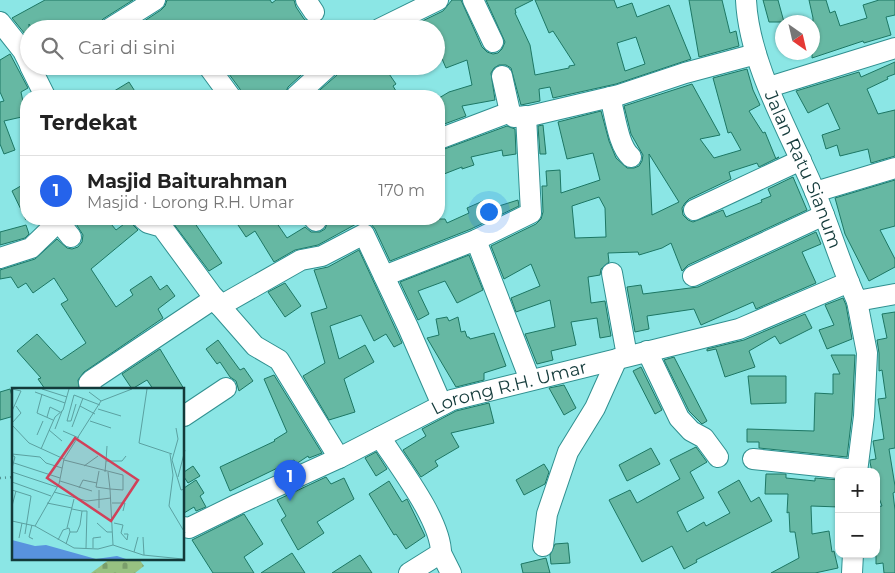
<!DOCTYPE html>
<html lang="id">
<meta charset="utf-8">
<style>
body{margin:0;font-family:Montserrat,sans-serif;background:#f6f6f6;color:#222}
.controls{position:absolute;right:15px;bottom:15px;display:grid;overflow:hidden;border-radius:10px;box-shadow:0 1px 4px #0004}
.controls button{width:45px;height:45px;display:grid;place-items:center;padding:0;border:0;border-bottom:1px solid #e0e0e0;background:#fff;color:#222;font:25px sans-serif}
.compass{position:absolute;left:775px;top:15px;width:45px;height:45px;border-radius:50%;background:#fff;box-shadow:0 1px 4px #0004;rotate:146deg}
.you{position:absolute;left:488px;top:211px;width:18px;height:18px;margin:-12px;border:4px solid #fff;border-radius:50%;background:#1a73e8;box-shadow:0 0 0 8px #1a73e833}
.badge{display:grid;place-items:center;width:32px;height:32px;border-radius:50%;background:#2563eb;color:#fff;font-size:16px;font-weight:700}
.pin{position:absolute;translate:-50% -41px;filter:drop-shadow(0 1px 2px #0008)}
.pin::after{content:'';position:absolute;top:26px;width:18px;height:15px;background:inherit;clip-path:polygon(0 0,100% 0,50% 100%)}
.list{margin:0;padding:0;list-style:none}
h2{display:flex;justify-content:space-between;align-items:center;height:65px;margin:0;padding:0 20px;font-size:21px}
h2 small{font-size:16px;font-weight:400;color:#767676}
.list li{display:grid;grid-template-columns:32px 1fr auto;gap:15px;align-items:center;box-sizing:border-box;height:70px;padding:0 20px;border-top:1px solid #e0e0e0}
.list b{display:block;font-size:19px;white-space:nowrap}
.list p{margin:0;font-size:16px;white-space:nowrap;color:#767676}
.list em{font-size:16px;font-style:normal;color:#767676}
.icon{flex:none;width:28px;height:28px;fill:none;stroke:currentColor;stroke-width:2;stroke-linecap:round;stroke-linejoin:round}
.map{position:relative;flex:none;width:895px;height:573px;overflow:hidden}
.search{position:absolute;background:#fff;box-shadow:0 1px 4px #0004;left:20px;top:20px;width:425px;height:55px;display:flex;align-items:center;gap:12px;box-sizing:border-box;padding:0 18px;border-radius:28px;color:#767676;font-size:19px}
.panel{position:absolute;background:#fff;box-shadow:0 1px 4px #0004;left:20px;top:90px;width:425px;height:135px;border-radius:20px}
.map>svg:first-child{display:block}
.cemetery{fill:url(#cemetery-stones)}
.building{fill:#66b8a3;stroke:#1d7764;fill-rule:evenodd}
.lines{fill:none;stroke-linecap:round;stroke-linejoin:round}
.minor-casing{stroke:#309090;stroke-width:22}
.path{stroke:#529494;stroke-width:2.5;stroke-dasharray:1 4;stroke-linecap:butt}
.minor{stroke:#fff;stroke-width:20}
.labels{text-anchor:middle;stroke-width:4;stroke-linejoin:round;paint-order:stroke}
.street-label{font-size:18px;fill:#133a3a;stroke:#d3fefd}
.inset-road{fill:none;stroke:#5ba1a1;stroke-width:1}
.view{fill:#d14159;fill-opacity:0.15;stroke:#d14159;stroke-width:2.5}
.inset-edge{fill:none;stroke:#133a3a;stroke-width:2.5}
</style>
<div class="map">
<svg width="895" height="573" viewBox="0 0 895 573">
<defs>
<pattern id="cemetery-stones" width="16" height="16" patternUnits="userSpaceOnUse" patternTransform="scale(1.25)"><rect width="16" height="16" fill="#97c181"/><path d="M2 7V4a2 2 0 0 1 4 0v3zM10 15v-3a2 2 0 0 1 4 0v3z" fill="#7a9e6b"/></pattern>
</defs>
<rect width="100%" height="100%" fill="#8be6e5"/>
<path class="cemetery" d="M110,559H139L144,566L135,573H91Z"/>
<path class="building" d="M45,0H133L103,19L99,23L97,29H68L64,21L51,29H32L29,24V39L12,18Z
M167,0H270L272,3L276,0H294L296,7L304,19L309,23H318L322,29H132L161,10L165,6Z
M452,0H461L482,47L487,52L493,54L498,53L502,49L505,42L486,0H533L515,9L516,13H515L530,45L535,75L569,68V66L575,65L553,31L549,33L535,0H614L617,8L632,3L637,17L669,5L691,59L616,84L553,98L550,87L539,89L540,101L521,105L511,68L506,65H499L494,68L491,73L495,100L462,106L466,116L439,126V98L449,92L472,85L467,60L446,68L436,45V29H406L443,11ZM636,37L645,64L625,71L617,43Z
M689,0H722L730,33L736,31L739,46L699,57Z
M763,0H778L784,22H769Z
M809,0H826L830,13L835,11L840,26L867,18L863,5L879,0H895V15L886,17L891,35L864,43L863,41L812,58L813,18Z
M10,54L28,88L21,92L26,116L4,121L15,150L4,154L0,144V102L4,101L0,92V60Z
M895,62V74L887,77L888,79L867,89L878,114L895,110V156L871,163L868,149L840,156L837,145L826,149L822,135L840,129L828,103L808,113L796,91L859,72L861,77Z
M223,66H311L288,87L284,96H242L240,89Z
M341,66H373L378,73L385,68L396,84L393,86L399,96H313L337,75Z
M747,69L753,90L760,105L749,111L763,133L765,132L776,159L779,157L759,167L757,163L729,172L731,179L689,199L685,203L682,208L683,215L688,220L693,222L723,210L726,217L762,202L761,200L771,196L768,189L793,177L807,210L688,265L682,271L671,243L662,248L639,255L638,252L608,253L609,262L601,269L600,275L588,277L591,303L605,301L611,336L600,338L597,318L571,322L576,345L551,351L553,360L537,364L525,334L555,327L550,300L516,312L511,298L540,286L531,264L504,279L491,246L536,224L541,219L543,212L542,186H547L546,171L560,170L561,193L600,180L593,153L567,159L558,122L601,111L609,141L616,158L627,168H634L639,166L642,161L643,155L631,134L624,106L692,84L720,135L700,139L714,158L741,150L731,132L728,133L713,78ZM649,154L679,202L652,215ZM599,197L605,208L606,237L575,238L572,206Z
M129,82L138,96H106Z
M543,125L546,154H540L538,126Z
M507,126L515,129L516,154L503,156L502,150L471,157L474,165L462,169V167L439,176V151Z
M895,180V226L880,230L895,259V267L869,281L845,234L835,198Z
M26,183V220L12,191Z
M518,200L519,206L471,229L390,261L375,229L371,224L365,222L358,223L318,245L295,250L274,262L255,231L246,237L234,219H274L287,238L305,227L311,232H320L325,229L328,221L331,219H445L447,223L469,213L467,208L483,201L486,210Z
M73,219H107L116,230L131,219L132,224L138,230L91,269L116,307L133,295L130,290L151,276L160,290L167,285L175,296L158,309L163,318L84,372L78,380L79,389H45L38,379L41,378L17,351L37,334L61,360L86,343L61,304L68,300L54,278L33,293L26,283L18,288L11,277L0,279V270L35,259L57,239L67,248L72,249L78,247L82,242L83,235Z
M170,219H192L222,263L209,271Z
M26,225L29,234L25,238L0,245V232Z
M816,232L821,244L802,252L816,283L756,309L753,302L701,325L694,309L647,316L649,329L635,332L627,287L641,285L643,294L698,287Z
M359,250L402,343L394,347L386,334L374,341L361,315L330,326L339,359L365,345L374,362L344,379L355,412L329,420L303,376L325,363L311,313L327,308L314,270L328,267Z
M469,255L483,290L457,303L445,281L418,291L429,314L418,320L400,282Z
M285,283L301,306L285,317L268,292Z
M843,298L846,305L852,339L827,349L819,330L834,325L825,305Z
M895,312V448L889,449L895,486V492L893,493L895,510V573H884L883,563L876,564V507L882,506L876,490V472H872L870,462V460L876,459L873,441L884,439L878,399L886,398L882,370L879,371V353L877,340L887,338L882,314Z
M805,314L812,328L780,344L775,336L749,351L755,367L725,377L716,349L707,351V349L744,340Z
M447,317L449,321L458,317L461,332L465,331L467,337H469L470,339L494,333L506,366L484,373V380L456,387L427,338L439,335L436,319Z
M218,340L240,370L244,368L253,381L239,391L236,381L230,377L220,362L217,364L206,349Z
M160,349L184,389H153L147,380L132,389L122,374Z
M831,355H855L852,415L847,457L759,448V442H747V429L814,431L815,393L833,394V374H840Z
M674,357L707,421L702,424L689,411L664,360Z
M641,367L662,410L655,414L633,371Z
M274,375L322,453L309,458L308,456L296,464L294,460L230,491L220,467L275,441L274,440L287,432L264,379Z
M748,376H786V403L751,404Z
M564,385L576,408L564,415L549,388Z
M10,389L14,403V416L0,420V392Z
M489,403L494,423L451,433L459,447L435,461L438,466L421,477L403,450L426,436L422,429L456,411Z
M696,447L707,462L690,472L704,498L677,512L687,532L704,522L706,526L730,513L718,492L739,480L751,502L759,497L772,521L696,560L697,562L684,569L672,546L642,562L609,500L630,490L637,503L680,479L670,460Z
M651,448L660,464L627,481L619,465Z
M376,452L387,469L376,476L365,458Z
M544,464L549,472L545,484L524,495L516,480Z
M193,466L200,476L188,483L184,477V472Z
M766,474H786V478L815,481V478L839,480V507L811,506L812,534L829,531L832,552L834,551L838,568L815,573H771L799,558L795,532H790L789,512L787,513L788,494H765Z
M326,477L331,484L344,478L354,499L317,522L324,533L298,550L281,520L286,516L277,500Z
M196,480L204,493L200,496L206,507L196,511L194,507L184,513V488Z
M389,481L402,502L407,499L425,536L406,549L396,534L394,535L369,494Z
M244,514L263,544L244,557L254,573H213L192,540Z
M568,543L570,563L551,564L550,555L555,544Z
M292,553L305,573H261Z
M360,555L372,573H332Z
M546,558L550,573H523L521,564Z"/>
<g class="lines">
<defs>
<g id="minor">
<path d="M306,0L314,12"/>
<path d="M473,0L493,42"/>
<path id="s1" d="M746,0C749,64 790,133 815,192C830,228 841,266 857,301L895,294"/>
<path d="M0,22L23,51L29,63"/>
<path d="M109,29L155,0"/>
<path d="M379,29L438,0"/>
<path d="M30,66L45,96"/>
<path d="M208,66L230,96"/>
<path d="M502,76L510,112"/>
<path d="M769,87L895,48"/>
<path d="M296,96L329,66"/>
<path d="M610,97C615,114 618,146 631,157"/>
<path d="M439,139L510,112L514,117L530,116L619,95L685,73L756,54"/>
<path d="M815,192L895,168"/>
<path d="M694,210L801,160"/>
<path d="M143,219L148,223L162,227L220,306L301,260L322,256L364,234L408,327L442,405"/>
<path d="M314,219L316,221"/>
<path d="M59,222L71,237"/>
<path d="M476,240L530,380"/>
<path d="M0,258L31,248L61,219"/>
<path d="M612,273L627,356"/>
<path d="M384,276L476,240L531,213L526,116"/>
<path d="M693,276L824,215"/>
<path d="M220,306L255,346L279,360L339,458"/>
<path d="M647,351L679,418L691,431L704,438L718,457"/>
<path d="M91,389L89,383L92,380L215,298"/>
<path d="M184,416L226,388"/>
<path d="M380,437C398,465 441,520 441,553L409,573"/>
<path d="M753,459L857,470"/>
<path d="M857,472L864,416L867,353L857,301"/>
<path id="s2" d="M184,527L189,528L238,504L339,458L452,400L739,329L849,282"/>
<path d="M543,546L547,514L568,452L595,408L617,359"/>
<path d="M441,553L451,573"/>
<path d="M852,573L853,554"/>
</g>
</defs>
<use href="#minor" class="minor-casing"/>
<path class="path" d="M0,478L14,477"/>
<use href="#minor" class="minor"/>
</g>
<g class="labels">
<g class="street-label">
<text dy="6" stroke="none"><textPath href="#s1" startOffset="180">Jalan Ratu Sianum</textPath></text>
<text dy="6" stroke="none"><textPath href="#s2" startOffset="356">Lorong R.H. Umar</textPath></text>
</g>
</g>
<g transform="translate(12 388)">
<rect width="172" height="172" fill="#8be6e5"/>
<path d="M0,152L23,158L34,157L84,171L105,168L117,172H0Z" fill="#5893de"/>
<path class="inset-road" d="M0,1L9,3L0,23M30,1L55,9M135,1L127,55L160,66M23,4L53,15M30,6L25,25L41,32M89,13L120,1M64,16L59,33H55L62,7L88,17M68,18L83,26M86,21L109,28M35,29L38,19L48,24M78,33L99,40M0,35L9,25L4,18M0,37L17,55L52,71L47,96L23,138M60,39L71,10M164,40L166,51L160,72L169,102L173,101M43,41L50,23M37,42L50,53M51,43L67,50M25,47L31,33M29,61L43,29L51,22L57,1M0,66L28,69L34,75L50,80M158,66L161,87L157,118L173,145M0,67L3,69L0,80M52,71L89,13L77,4M52,72L111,87V102L98,101M94,73L95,58M2,75L48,90M72,78L86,68M87,83L84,99L98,101L101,157M0,84L45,99M93,84L94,73H110L114,68M96,84L98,101M166,89L173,62M48,93L80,103M0,94L39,108M67,100L71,92L85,95M0,102L19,108L13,146M87,102V120M42,104L75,113L99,110M35,115L60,120M100,115H113L111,123M0,118L4,103M70,123H75L74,160M0,133L23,138L62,160L86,161L101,157L131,167L171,171M85,135L95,144H100M102,135L111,137L109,145L115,152L116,146H112M20,137L17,149L21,151M55,140L62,111M131,149L132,167M7,150L10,135M46,152L51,142L57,140L58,144M54,156L58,144H65L68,137L70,123L60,121M81,160V150L89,149M122,164L126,149"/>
<path class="view" d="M63,50L126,92L99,133L35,90Z"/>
<rect width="172" height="172" class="inset-edge"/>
</g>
</svg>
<div class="controls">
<button>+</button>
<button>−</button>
</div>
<svg class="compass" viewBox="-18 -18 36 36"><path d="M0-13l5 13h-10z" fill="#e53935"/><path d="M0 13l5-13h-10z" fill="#767676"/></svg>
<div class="you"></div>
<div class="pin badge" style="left:290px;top:501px">1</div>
<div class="search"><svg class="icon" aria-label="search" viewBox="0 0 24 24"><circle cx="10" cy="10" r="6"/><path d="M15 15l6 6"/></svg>Cari di sini</div>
<section class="panel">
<h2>Terdekat<small></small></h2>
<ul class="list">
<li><span class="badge">1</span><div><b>Masjid Baiturahman</b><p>Masjid · Lorong R.H. Umar</p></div><em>170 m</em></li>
</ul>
</section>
</div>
